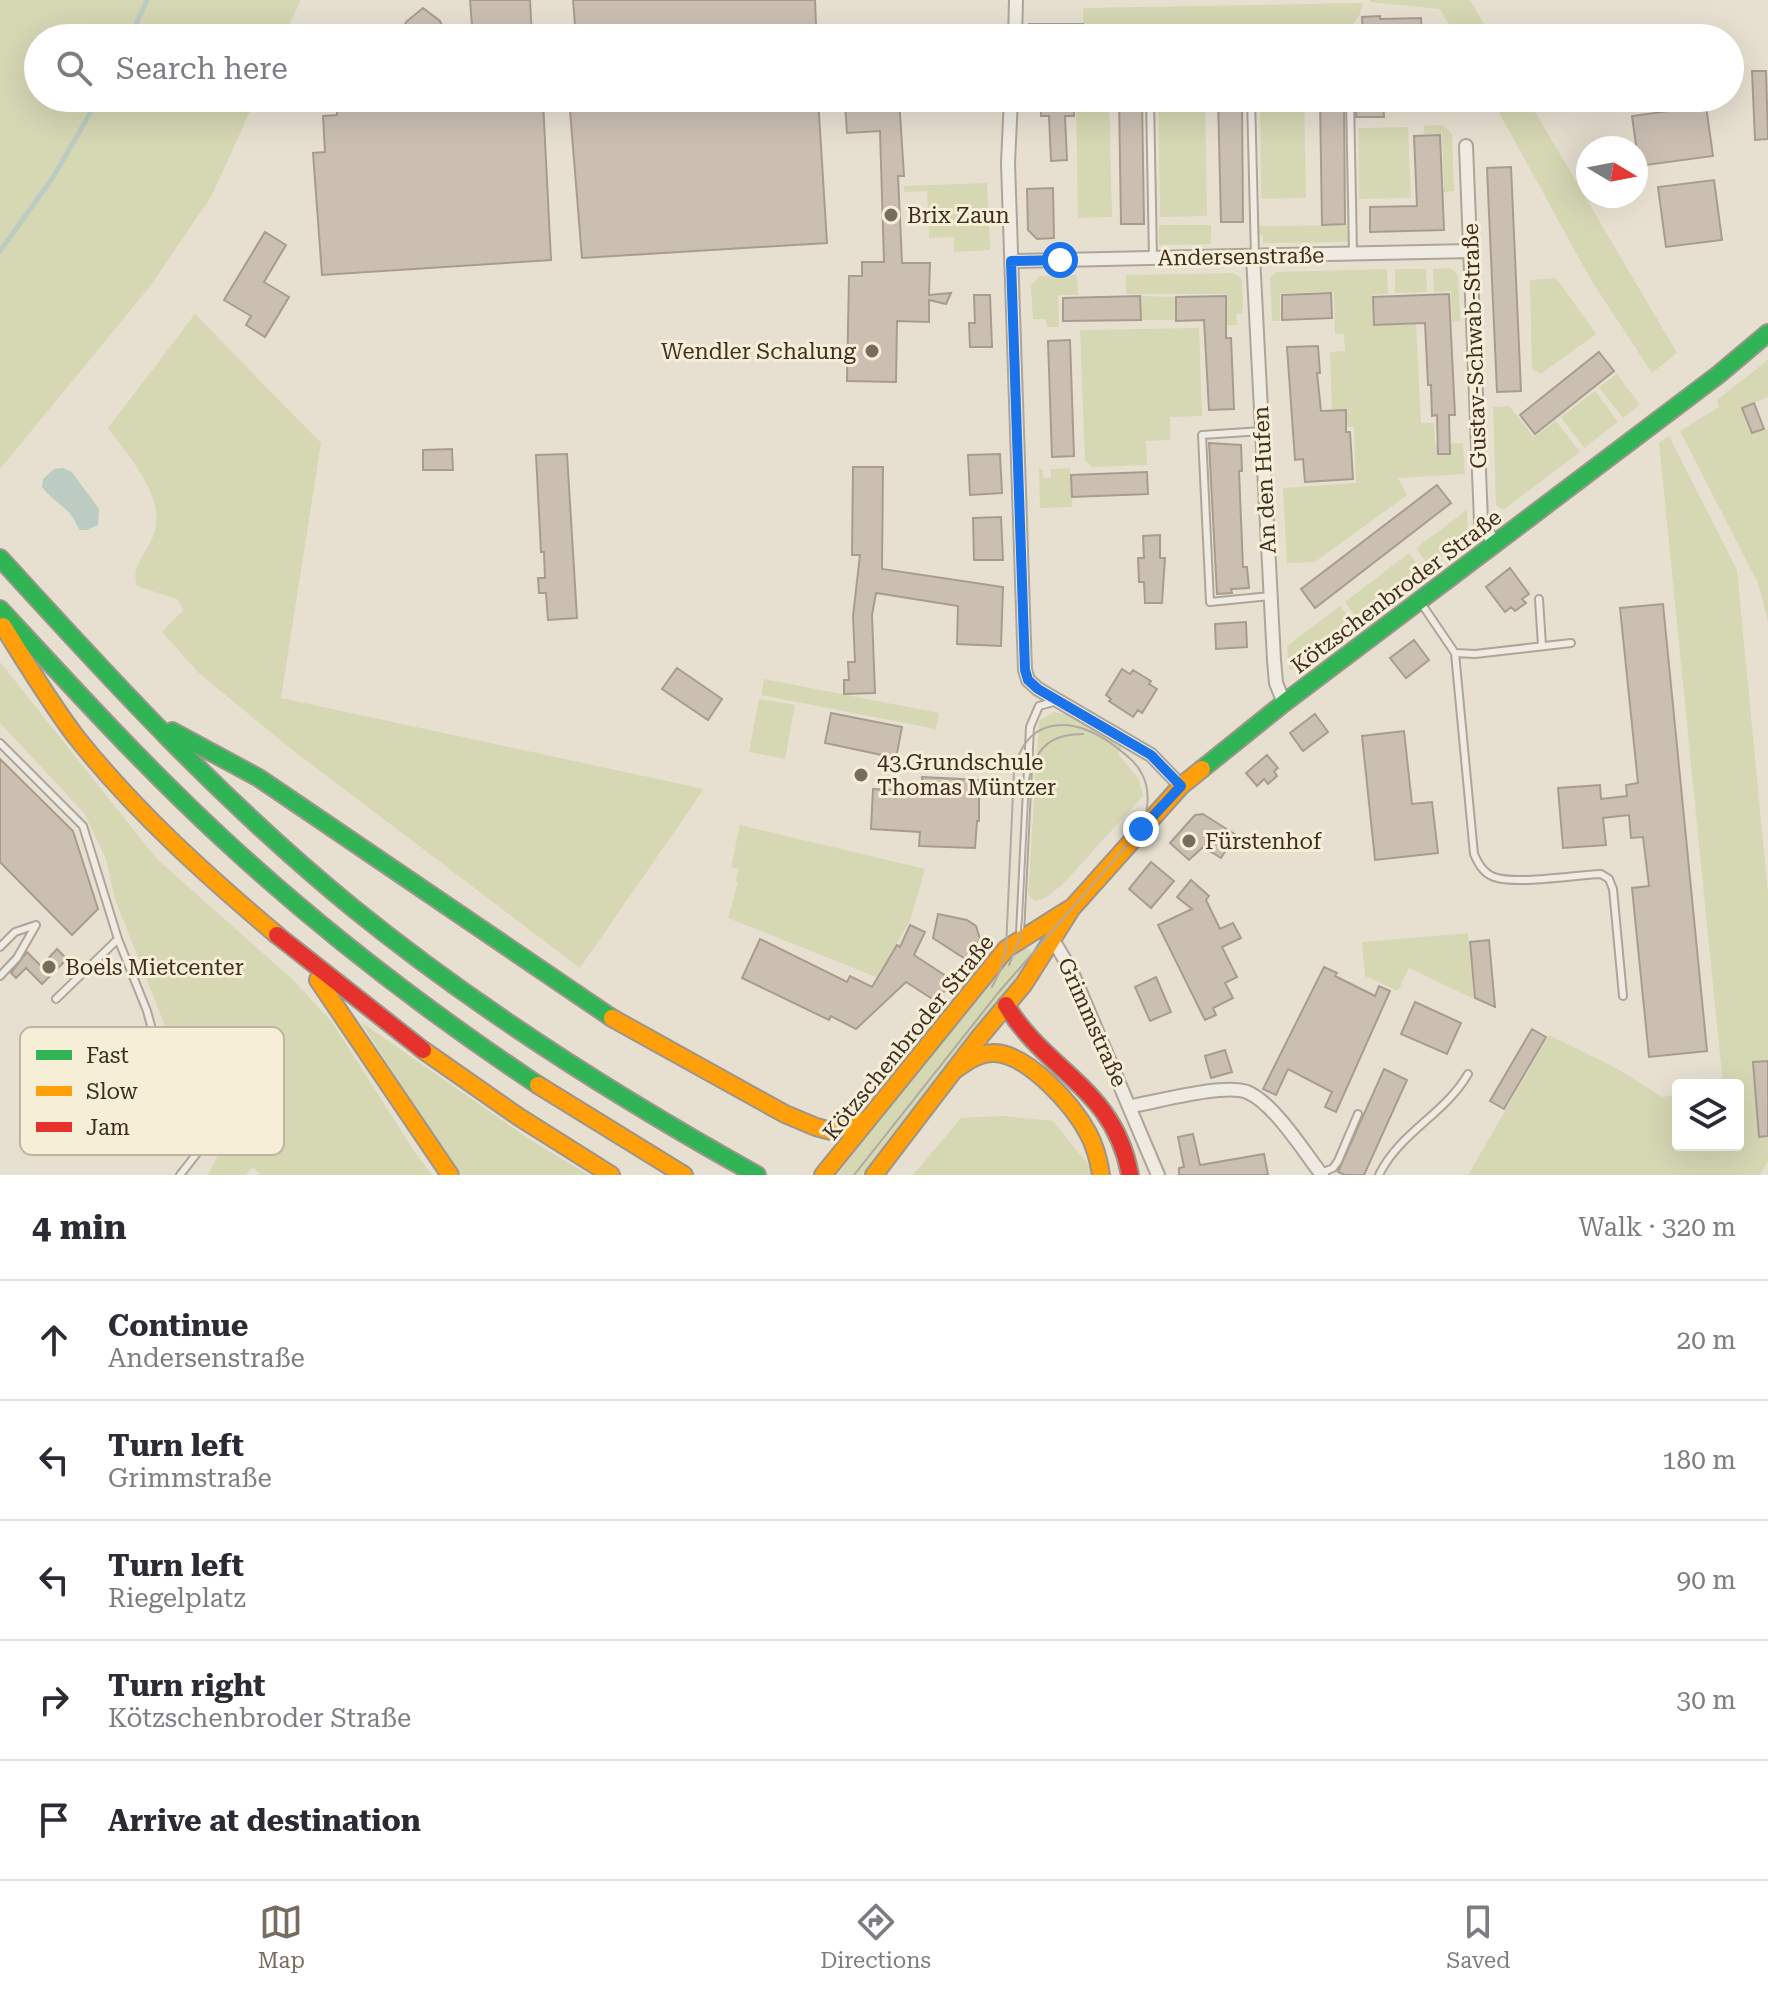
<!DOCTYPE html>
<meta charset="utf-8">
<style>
body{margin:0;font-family:"Roboto Serif",serif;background:#f7f7f7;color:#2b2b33}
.controls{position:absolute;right:24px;bottom:24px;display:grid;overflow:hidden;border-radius:8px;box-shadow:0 8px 32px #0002}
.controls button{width:72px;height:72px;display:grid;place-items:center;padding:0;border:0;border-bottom:2px solid #e1e1e2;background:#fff;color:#2b2b33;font:40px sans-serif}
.compass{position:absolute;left:1576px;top:136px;width:72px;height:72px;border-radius:50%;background:#fff;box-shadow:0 8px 32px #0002;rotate:100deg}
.stop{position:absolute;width:24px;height:24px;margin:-18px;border:6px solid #1a73e8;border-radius:50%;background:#fff}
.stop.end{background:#1a73e8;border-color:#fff;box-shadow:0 2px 8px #0008}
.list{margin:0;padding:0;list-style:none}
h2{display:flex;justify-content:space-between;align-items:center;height:104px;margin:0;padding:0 32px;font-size:34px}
h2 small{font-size:26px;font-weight:400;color:#7c7c81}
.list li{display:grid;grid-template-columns:52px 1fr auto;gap:24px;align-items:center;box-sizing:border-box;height:120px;padding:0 32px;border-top:2px solid #e1e1e2}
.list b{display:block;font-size:30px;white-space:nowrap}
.list p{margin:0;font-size:26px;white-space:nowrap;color:#7c7c81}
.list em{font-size:26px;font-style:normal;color:#7c7c81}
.icon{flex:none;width:44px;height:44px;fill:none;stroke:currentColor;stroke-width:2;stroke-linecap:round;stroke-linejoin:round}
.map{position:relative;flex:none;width:1768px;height:1175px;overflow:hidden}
.search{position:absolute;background:#fff;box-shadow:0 8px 32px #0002;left:24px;right:24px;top:24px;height:88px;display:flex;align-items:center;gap:20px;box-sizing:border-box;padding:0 28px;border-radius:44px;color:#7c7c81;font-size:30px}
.sheet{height:704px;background:#fff}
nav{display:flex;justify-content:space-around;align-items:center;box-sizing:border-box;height:112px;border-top:2px solid #e1e1e2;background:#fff;font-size:22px;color:#7c7c81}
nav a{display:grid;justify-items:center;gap:4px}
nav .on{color:#786c5e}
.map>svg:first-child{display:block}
.green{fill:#d6d7b3}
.water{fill:#bcccc2}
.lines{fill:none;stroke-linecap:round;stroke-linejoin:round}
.stream{stroke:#bcccc2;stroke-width:5}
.building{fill:#cbbfb2;stroke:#a89c90;stroke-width:2}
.lane-casing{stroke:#ada599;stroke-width:10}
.street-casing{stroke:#ada599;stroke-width:16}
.fast-casing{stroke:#9c958a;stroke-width:20}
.slow-casing{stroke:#9c958a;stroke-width:20}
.jam-casing{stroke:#9c958a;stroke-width:20}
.lane{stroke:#efebe3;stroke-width:6}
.street{stroke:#efebe3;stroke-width:12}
.fast{stroke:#30b455;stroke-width:16}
.slow{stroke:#ff9f0a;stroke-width:16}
.jam{stroke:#e5322d;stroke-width:16}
.tram{stroke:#afaaa2;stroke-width:2}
.route{stroke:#1a73e8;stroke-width:10}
.poi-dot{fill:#786c5e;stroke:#f7eed8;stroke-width:3}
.labels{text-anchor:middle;stroke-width:6;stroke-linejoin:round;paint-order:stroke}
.poi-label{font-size:22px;fill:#3d2e20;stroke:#f7eed8;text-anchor:start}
.street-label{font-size:22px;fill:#3d2e20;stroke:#f7eed8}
.key{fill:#f7eed8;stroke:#bfb4a1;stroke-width:2}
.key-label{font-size:22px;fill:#3d2e20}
</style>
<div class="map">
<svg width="1768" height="1175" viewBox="0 0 1768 1175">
<rect width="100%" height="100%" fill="#e7e0d1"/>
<path class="green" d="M0,0H301L283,38H38V98H256L211,197L148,289L0,469Z
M1370,0H1470L1492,38H1457L1440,9L1370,2Z
M1363,3L1359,16L1352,26L1117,30L1107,38H1083V8Z
M1076,98H1109L1112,217L1078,218Z
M1158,98H1205L1207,216L1160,217Z
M1260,98H1304L1306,198L1261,199Z
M1491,98H1527L1677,353L1652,373L1591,280Z
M1443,125L1452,134L1454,191L1443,192V199H1421L1417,189L1444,188L1442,134H1424V126Z
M1408,127L1411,198L1359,199L1358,128Z
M987,183L990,250L954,252V237L929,238L927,191L904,192V186Z
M1159,225H1211V244L1159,245Z
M1347,225L1348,242L1263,243V235H1259V226Z
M1450,268L1458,275L1460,321L1452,322L1451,291L1434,292L1433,269Z
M1387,269L1388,294L1372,295L1373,326L1416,324L1421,423H1434L1435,444L1463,443L1465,474L1398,478L1407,495L1315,562L1287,563L1283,488L1356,483L1354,427H1346L1345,410L1332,411L1330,352L1345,351L1344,334H1335L1334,292L1280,293V321H1272L1270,278L1276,272Z
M1395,269H1426L1427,292L1395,293Z
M1233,273L1242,279L1243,313L1236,314L1237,325H1226L1227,294H1126V275Z
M1077,275L1078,295H1058L1059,327H1047L1046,319H1033L1031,286L1039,276Z
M1556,278L1596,334L1541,374L1532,369L1530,280Z
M1140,296L1176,297V320H1141Z
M195,314L321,443L281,698L704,789L580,968L286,745L199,673L162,632L183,610L177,599L137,586C130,566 148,551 154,534C167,498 127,454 108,428Z
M1199,328L1202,416L1170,417V440L1146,441L1147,465L1092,467L1085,460L1080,330Z
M1768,360V397L1742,408L1752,433L1764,429L1768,430V621L1758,583L1680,431L1719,407L1717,400Z
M1617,374L1640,405L1623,418L1599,387Z
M1595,391L1618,422L1584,448L1561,417Z
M1509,406L1534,437L1556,421L1580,452L1503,510L1496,505L1493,407Z
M1669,436L1737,570L1768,894V1161L1760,1175H1468L1549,1035L1618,1069L1662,1097L1678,1095V1145H1738V1085H1723L1659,443Z
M1070,468L1072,507L1040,508L1039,469H1042L1043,478H1051V469Z
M1467,510L1468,537L1430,567L1416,548Z
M1409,553L1423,572L1359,621L1345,602Z
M1340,606L1354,624L1296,670L1289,669L1287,646Z
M0,662L156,858L291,978L332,1022L416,1154L432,1175H260L253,1167L245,1175H208L220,1151L217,1129L196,1106L174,1068L169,1036L115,899L106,859L84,813L0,723Z
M764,679L939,713L936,729L761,695Z
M759,699L795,705L785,759L749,752Z
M1054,712L1072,716L1122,746L1118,754L1139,779L1143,796L1062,885L1045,898L1034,901L1028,894L1039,721Z
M740,825L925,869L910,921L876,977L728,918L738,882L735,881L739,869L731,867Z
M1468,933L1474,999L1409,968L1398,991L1365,976L1362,942Z
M1023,947L1029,949L1033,955L1027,969L862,1175H837L982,990Z
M361,1022L532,1141L589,1175H462L434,1138Z
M1003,1116L1053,1121L1092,1169L1091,1175H913L961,1118Z"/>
<path class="water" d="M63,468L72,472L99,509L98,525L87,530H80C77,527 76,522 73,518C66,506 50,499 42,487L43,479L54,469Z"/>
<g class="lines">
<path class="stream" d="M130,38L147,0
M0,251L52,179L99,98"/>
</g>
<path class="building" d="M470,0H530L532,38H473Z
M573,0H815L816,25L625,38H576Z
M423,8L440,21L448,38H400L406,22Z
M1380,16V19L1421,18L1422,38H1363L1362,17Z
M1029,24H1083V38H1029Z
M1752,71H1766L1768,139L1755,140Z
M337,98H448V107L543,101L551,260L322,275L313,153L325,152L323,116L337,115Z
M569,98H818L827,243L582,258Z
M885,98H899L904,176H898L902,263H930L929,295L951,293L946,304L929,300V322L897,321L896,382L847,381L849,276H862V262H884L880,131L847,133L845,104L885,102Z
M1119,98H1142L1144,224H1121Z
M1218,98H1242L1243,222H1221Z
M1320,98H1344L1345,224L1322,225Z
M1356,98H1383L1384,117H1356Z
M1041,103H1074V116H1065L1067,160L1051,161L1049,116H1041Z
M1706,106L1713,156L1639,166L1632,116Z
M1440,135L1444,230L1370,232V207L1417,206L1414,136Z
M1511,167L1521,391L1497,392L1487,168Z
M1714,180L1722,240L1666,247L1658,187Z
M1053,188L1054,238L1037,239L1028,230L1027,189Z
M265,232L286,245L264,282L289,297L265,337L246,325L251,316L224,300Z
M1331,293L1332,318L1282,320V295Z
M1449,294L1455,415H1449L1450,454H1438L1437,415L1432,416L1431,385H1428L1425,323L1374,325L1373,297Z
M974,295H990L992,347H970L969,323H975Z
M1140,296L1141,320L1063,321V298Z
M1226,296V338H1231L1234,409L1209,410L1204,320L1176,321V297Z
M1070,340L1074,456L1052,457L1048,341Z
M1318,346L1320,373H1317L1321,411L1346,410V432H1350L1353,479L1305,482L1303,459L1295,460L1287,347Z
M1599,352L1614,371L1535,434L1520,415Z
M1754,403L1764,429L1752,433L1742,408Z
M1209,443L1241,445L1242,471H1239L1243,567H1247L1249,588L1231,589L1232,593L1217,594Z
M452,449L453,470H423V450Z
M567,454L577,618L548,620L546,593H539L538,578H545L544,552H541L536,455Z
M1000,454L1002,493L970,495L968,455Z
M853,467H883L882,569L1003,587L1001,646L957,644L958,606L876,593L872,615L875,693L844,694V680H849L848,662H855L853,616L860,555H852Z
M1147,472L1148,494L1072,497L1071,475Z
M1437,485L1451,503L1315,608L1301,589Z
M1001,517L1003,560H974L973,518Z
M1160,535V558H1165L1162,603H1145L1144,582H1139L1138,558H1144L1143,536Z
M1510,568L1529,594L1522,599L1526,603L1515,611L1511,607L1505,612L1486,587Z
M1663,604L1707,1051L1649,1057L1632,888L1649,886L1643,837L1631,838L1629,815L1603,818L1606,845L1563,848L1558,788L1600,785L1601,799L1627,796L1626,785L1638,783L1620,608Z
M1246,622L1247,647L1216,649L1215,624Z
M1414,640L1429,660L1406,678L1390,658Z
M677,668L722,699L708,720L662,689Z
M1122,669L1130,674L1133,670L1151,681L1149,684L1157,689L1142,713L1138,710L1133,717L1109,701L1111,699L1106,695Z
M831,713L902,727L896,758L825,743Z
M1315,714L1328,732L1303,751L1290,733Z
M1404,731L1412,804L1432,802L1438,853L1375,860L1362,736Z
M1267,755L1278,768L1274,771L1277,776L1268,784L1264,779L1257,786L1246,773Z
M0,759L73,831L98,909L72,935L0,862Z
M922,777L979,780V821H977L975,848L919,846L920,832L871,829L873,789L922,791Z
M1203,814L1236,835L1221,858L1203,847L1189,860L1170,843L1195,815Z
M1151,862L1174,881L1151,908L1129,889Z
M1191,880L1209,896L1206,900L1220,929L1233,923L1241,938L1222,947L1237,977L1225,983L1233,998L1213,1008L1216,1015L1205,1020L1158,925L1192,909L1177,897Z
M938,914L967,920L976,926L980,939L967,960L933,938Z
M910,925L925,932L914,955L952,980L937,1002L906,982L856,1029L831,1016L829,1020L742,978L760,939L847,982L850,976L872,987L897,945L900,947Z
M1489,940L1495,1007L1475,998L1470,942Z
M57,949L67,959L42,984L26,968L16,978L11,973L27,952L41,966Z
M1324,967L1337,973L1335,976L1375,996L1379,986L1390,991L1336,1112L1325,1107L1332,1092L1288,1069L1276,1095L1263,1089Z
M1156,977L1171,1012L1150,1021L1135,987Z
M1415,1002L1461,1023L1447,1054L1401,1034Z
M1532,1029L1546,1037L1504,1109L1490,1101Z
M1225,1050L1232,1072L1211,1078L1205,1056Z
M1768,1061V1136L1759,1137L1753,1062Z
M1384,1069L1407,1080L1364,1175H1345L1338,1172Z
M1193,1134L1200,1165L1264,1154L1268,1175H1179V1168L1184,1167L1178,1137Z"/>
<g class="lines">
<defs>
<path id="lane" d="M1349,31V38
M1249,33V38
M1149,35L1150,38
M1150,98L1153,258
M1251,98L1255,256
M1350,98L1353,253
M1262,431L1202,435L1210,602L1270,596
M1539,599L1542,646
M1421,603L1455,653L1474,854C1478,863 1483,873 1494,877C1517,885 1574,875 1601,874L1609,879L1613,889L1623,996
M1455,653L1475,654L1571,643
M0,743L83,826L118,939L147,1011L168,1088L199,1140L198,1152L180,1175
M1020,934L1030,727L1039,706L1057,701
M0,947L15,932L36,925
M0,976L17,958L36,925
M56,999L118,939
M1321,1173L1333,1168L1338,1161L1358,1114
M1379,1175C1399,1133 1445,1114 1468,1074"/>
<path id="street" d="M1015,38L1016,0
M1011,98L1008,163L1025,670L1028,680L1038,689L1151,755L1181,786
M1466,146L1481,522L1494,543
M1253,256L1274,660L1276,683L1284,703
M1011,261L1471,251
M1053,940L1071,970L1158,1175
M1131,1106C1157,1102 1224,1083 1247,1092C1274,1103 1304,1152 1322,1175"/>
<path id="fast" d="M0,558C111,680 224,803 353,908C479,1010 615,1096 757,1175
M0,609C73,688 145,767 223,839C321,930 427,1011 538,1085
M172,731L259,778L612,1018
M1202,769L1284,703L1718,375L1768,333"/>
<path id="slow" d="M3,626C27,664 50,703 77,738C135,811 206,875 277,935
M318,980L450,1175
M612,1018L785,1114L816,1127L831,1131L867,1120
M423,1050L519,1117L611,1175
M955,1070C966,1062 980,1052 995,1053C1029,1055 1073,1105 1088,1133C1095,1146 1099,1161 1101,1175
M538,1085L684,1175
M823,1175L1006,949L1071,908
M874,1175L978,1039L1024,984L1072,908L1181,786L1202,769"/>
<path id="jam" d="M277,935L423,1050
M1006,1005C1046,1072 1114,1087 1130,1175"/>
</defs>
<use href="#lane" class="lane-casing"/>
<use href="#street" class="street-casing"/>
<use href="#fast" class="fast-casing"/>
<use href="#slow" class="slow-casing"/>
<use href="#jam" class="jam-casing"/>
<use href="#lane" class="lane"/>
<use href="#street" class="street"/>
<use href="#fast" class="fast"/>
<use href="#slow" class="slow"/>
<use href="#jam" class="jam"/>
<path class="tram" d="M1009,965L1020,938L1022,919L1029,779C1036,748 1050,734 1083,734
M854,1175L998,993L1141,829C1148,812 1151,791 1142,774C1137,763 1125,754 1116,747C1076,717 1028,712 1014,770L1006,949L1001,969L992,987"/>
</g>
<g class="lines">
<path class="route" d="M1060,260L1011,261L1025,670L1028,680L1038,689L1151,755L1181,786L1141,829"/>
</g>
<g class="poi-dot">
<circle cx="891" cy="215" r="8"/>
<circle cx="872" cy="351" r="8"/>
<circle cx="861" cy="775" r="8"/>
<circle cx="1189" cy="841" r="8"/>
<circle cx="49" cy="967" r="8"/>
</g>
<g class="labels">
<g class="poi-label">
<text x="907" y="223">Brix Zaun</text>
<text x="856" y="359" text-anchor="end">Wendler Schalung</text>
<text x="877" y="770">43.Grundschule<tspan x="877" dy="25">Thomas Müntzer</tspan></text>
<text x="1205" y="849">Fürstenhof</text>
<text x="65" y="975">Boels Mietcenter</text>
</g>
<g class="street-label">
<text transform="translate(1241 256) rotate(-1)" y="8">Andersenstraße</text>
<text transform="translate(1474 346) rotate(-92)" y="8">Gustav-Schwab-Straße</text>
<text transform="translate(1264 480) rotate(-93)" y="8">An den Hufen</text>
<text transform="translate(1396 591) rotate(-37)" y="8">Kötzschenbroder Straße</text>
<text transform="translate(1093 1022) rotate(66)" y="8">Grimmstraße</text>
<text transform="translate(908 1037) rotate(-51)" y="8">Kötzschenbroder Straße</text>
</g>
</g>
<rect x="20" y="1027" width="264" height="128" rx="12" class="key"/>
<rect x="36" y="1050" width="36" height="10" fill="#30b455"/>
<rect x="36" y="1086" width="36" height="10" fill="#ff9f0a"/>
<rect x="36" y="1122" width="36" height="10" fill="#e5322d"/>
<g class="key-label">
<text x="86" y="1063">Fast</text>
<text x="86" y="1099">Slow</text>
<text x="86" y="1135">Jam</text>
</g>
</svg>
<div class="controls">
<button><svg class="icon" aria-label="layers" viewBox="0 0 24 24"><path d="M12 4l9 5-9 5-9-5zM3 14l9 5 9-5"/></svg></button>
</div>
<svg class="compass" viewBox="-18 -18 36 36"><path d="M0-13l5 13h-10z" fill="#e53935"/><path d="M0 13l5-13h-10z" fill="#7c7c81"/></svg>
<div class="stop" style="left:1060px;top:260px"></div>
<div class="stop end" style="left:1141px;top:829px"></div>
<div class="search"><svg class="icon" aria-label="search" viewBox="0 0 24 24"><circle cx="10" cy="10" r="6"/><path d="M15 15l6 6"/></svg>Search here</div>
</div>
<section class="sheet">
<h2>4 min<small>Walk · 320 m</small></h2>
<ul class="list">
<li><svg class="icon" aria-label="ahead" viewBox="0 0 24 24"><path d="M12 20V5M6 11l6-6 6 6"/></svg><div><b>Continue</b><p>Andersenstraße</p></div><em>20 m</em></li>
<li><svg class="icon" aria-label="left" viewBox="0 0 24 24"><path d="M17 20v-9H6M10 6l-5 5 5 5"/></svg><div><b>Turn left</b><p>Grimmstraße</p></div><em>180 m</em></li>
<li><svg class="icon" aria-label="left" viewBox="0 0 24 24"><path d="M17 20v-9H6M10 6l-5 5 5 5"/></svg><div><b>Turn left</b><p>Riegelplatz</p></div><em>90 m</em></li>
<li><svg class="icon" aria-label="right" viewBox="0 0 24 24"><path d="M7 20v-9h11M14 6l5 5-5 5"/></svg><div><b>Turn right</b><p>Kötzschenbroder Straße</p></div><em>30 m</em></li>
<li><svg class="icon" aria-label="arrive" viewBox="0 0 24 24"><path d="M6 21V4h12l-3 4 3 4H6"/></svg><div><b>Arrive at destination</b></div></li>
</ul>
</section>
<nav>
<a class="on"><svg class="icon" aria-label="map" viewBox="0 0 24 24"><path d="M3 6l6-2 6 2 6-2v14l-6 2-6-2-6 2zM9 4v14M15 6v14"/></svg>Map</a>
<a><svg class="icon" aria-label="directions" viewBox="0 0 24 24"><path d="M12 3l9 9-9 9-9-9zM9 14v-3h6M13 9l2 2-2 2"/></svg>Directions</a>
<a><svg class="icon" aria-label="saved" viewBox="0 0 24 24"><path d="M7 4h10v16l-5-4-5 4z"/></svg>Saved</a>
</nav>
